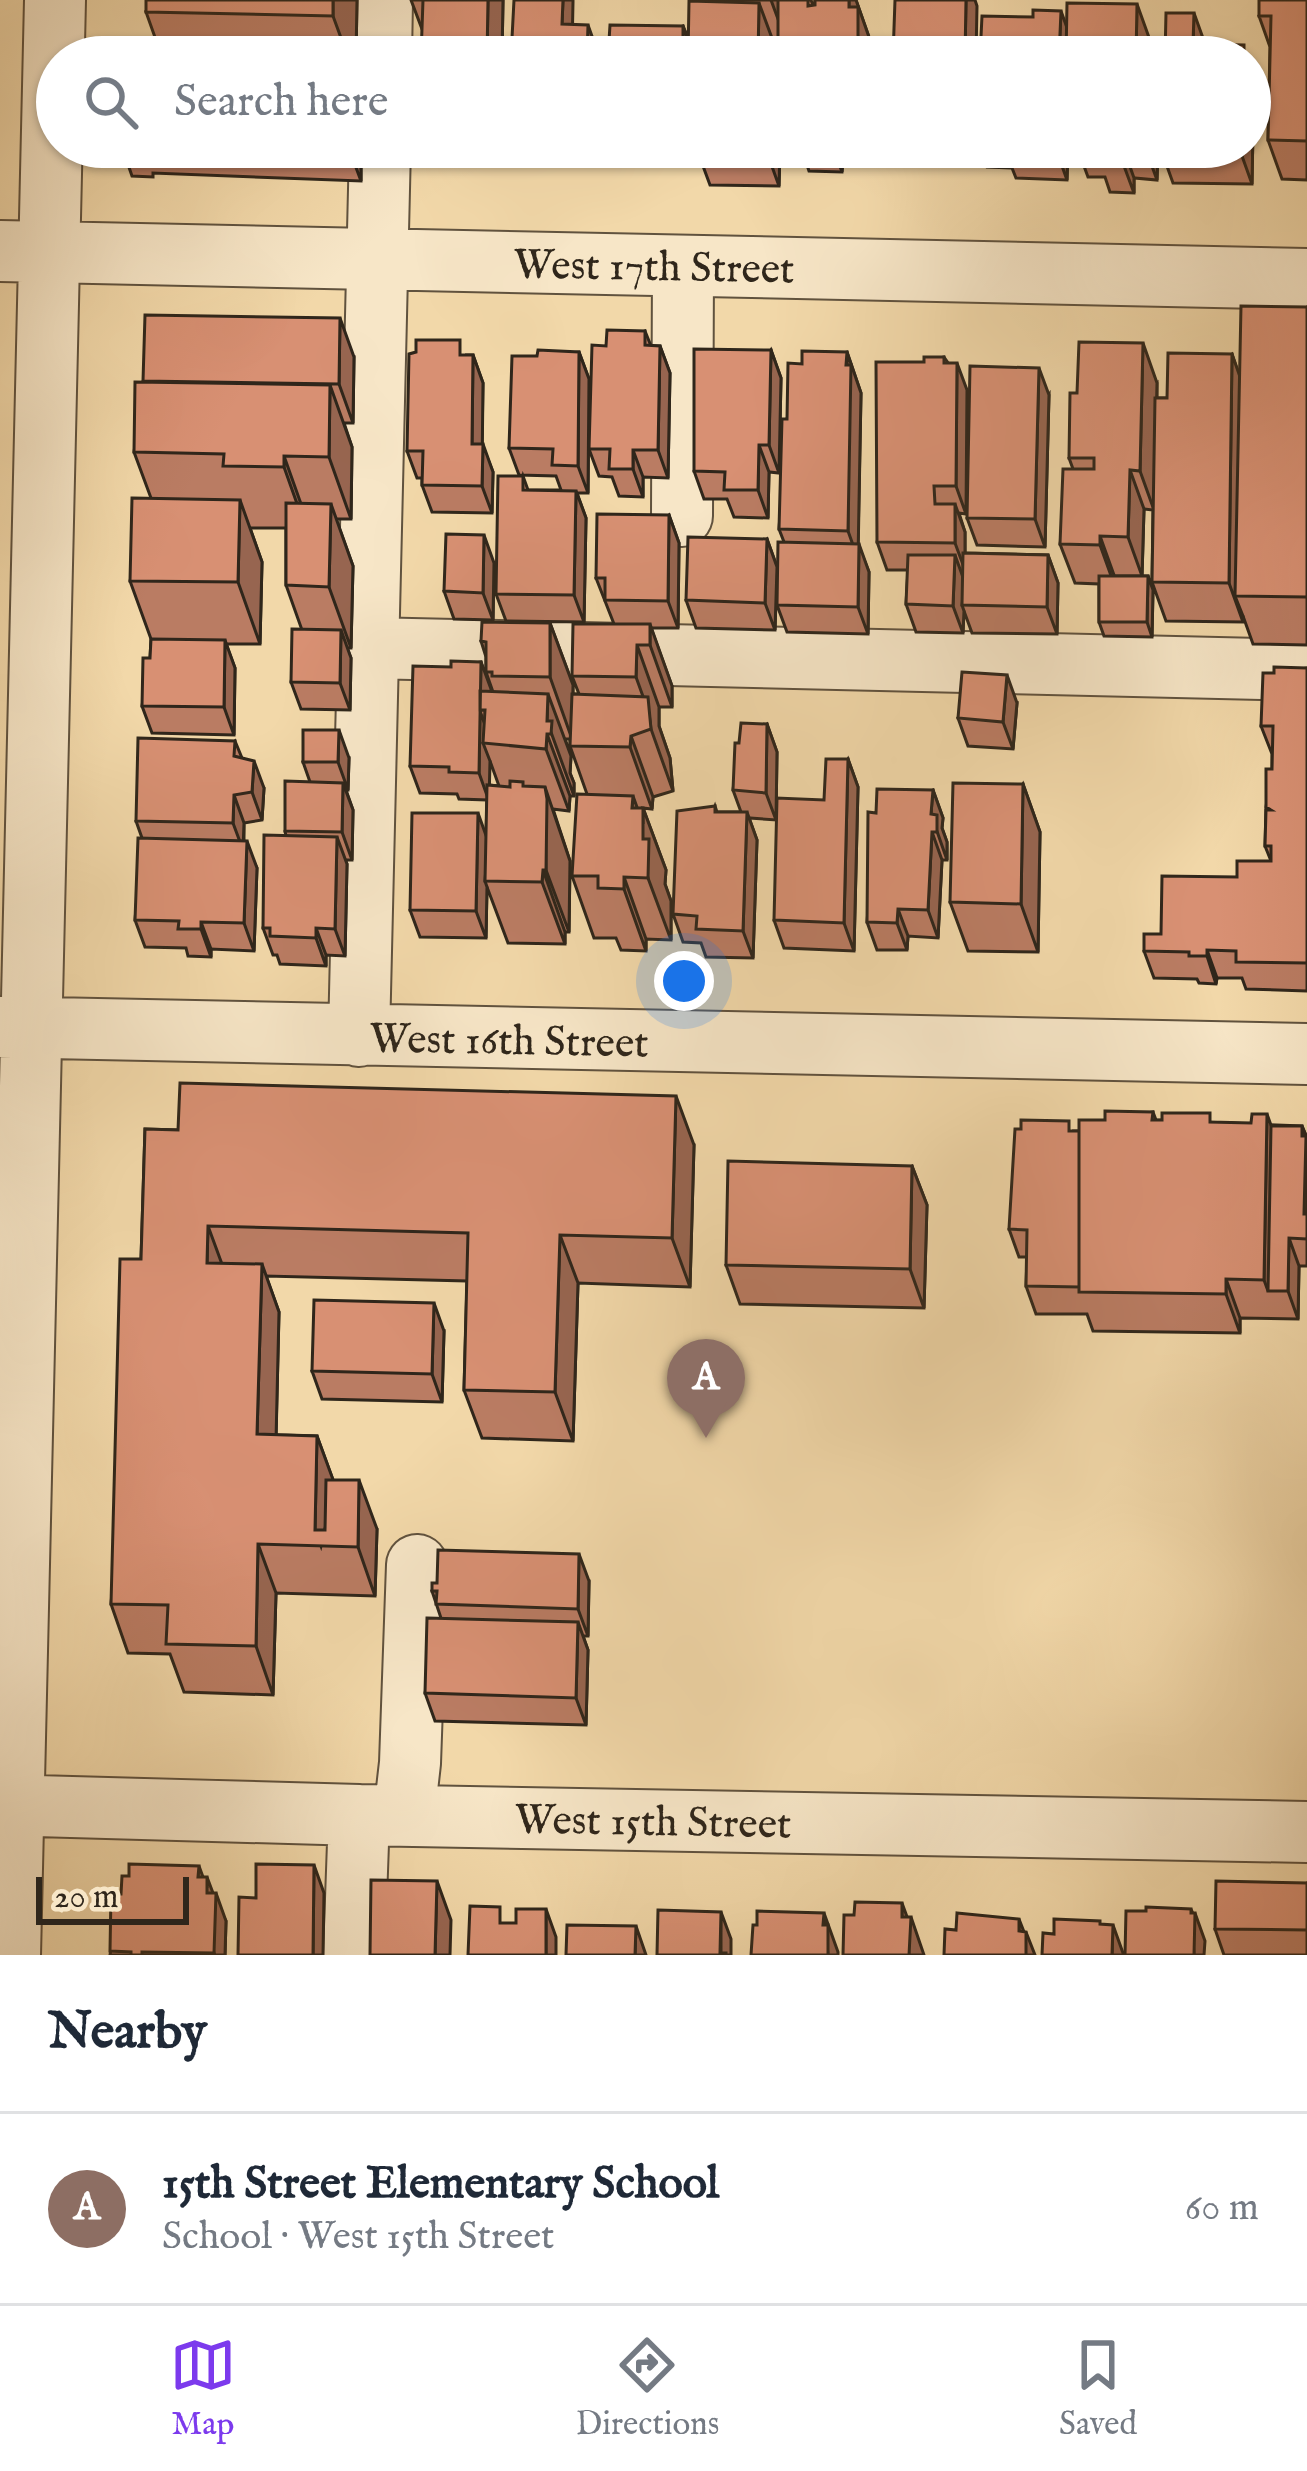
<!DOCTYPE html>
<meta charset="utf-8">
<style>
body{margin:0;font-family:"IM FELL English",serif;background:#f2f2f3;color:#1f2937}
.scale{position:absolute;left:36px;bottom:30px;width:153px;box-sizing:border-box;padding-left:12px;border:6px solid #2f261b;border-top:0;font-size:33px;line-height:42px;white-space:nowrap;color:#2f261b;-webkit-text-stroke:9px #f7e6c7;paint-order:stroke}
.you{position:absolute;left:684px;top:981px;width:42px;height:42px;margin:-30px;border:9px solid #fff;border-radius:50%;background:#1a73e8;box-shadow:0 0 0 18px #1a73e833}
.badge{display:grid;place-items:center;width:78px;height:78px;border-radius:50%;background:#7c3aed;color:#fff;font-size:39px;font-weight:700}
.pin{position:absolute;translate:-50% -99px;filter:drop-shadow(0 3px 6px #0008)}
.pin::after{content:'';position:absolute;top:63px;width:42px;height:36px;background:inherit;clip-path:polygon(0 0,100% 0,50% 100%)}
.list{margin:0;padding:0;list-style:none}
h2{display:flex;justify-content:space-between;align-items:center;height:156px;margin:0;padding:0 48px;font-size:51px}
h2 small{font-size:39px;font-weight:400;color:#747a83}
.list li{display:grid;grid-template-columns:78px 1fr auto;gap:36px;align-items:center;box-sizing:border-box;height:192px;padding:0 48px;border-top:3px solid #e0e1e3}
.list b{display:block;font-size:45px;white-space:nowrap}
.list p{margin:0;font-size:39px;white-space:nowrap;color:#747a83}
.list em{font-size:39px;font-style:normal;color:#747a83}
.icon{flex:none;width:66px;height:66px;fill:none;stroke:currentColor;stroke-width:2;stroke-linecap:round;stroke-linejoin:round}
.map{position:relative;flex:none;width:1307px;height:1955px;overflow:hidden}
.search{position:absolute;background:#fff;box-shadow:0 3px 9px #0004;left:36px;right:36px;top:36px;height:132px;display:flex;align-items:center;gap:30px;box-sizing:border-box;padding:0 42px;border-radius:66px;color:#747a83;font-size:45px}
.sheet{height:348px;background:#fff}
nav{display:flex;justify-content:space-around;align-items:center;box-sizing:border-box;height:168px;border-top:3px solid #e0e1e3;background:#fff;font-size:33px;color:#747a83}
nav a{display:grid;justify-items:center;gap:6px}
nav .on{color:#7c3aed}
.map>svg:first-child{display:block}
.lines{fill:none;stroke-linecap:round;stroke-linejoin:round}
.minor-casing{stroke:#60523e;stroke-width:64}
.minor{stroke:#f7e6c7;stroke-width:60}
.wall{fill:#ba7c63;stroke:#2f261b;stroke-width:3;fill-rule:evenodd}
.shaded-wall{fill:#976550;stroke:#2f261b;stroke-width:3}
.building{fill:#d89073;stroke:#2f261b;stroke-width:3}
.labels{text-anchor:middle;stroke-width:9;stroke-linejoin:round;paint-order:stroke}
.street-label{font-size:42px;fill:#2f261b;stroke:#f7e6c7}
</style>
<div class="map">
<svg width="1307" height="1955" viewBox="0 0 1307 1955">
<rect width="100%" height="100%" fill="#f2d8a9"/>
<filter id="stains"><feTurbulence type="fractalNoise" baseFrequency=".00167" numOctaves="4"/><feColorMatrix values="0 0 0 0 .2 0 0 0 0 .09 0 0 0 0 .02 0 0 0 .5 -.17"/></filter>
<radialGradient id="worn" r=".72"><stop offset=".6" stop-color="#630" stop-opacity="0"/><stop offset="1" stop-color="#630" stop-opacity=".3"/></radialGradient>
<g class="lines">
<defs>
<path id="minor" d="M381,57L382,0
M0,251L1307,279
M682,516L683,266
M368,648L1307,670
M0,1027L1307,1054
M359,1036L380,147
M0,1805L359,1815L1307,1832
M404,1816L410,1763L417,1565
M10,1955L55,0
M354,1955L359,1815"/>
</defs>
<use href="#minor" class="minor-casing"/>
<use href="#minor" class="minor"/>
</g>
<path class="wall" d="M357,0L356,57H162L146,12Z
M411,0H503L502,57L422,29Z
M696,0H811L813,5H815V0H856L876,57H785L778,38H772L779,57H608L683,26L689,40Z
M1307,0V180L1282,179L1268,140L1270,47L1259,16Z
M1250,62L1254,73L1252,184L1173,183L1163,155L1250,147Z
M122,147H361V181L153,173V177L132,176Z
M428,147H500V164L434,163Z
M511,147H597V158H561V163H517Z
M608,147H691V160L663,159V166L614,164Z
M696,147H780L779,186L710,185Z
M801,147H870V158H843L842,172L809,171Z
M895,147H974L973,165L901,163Z
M979,147H1068L1067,180L1016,178L1012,168L987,167Z
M1077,147H1158L1157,180L1134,178V193L1110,192L1105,177H1088Z
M1307,307V645L1253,644L1243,616V622L1166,621L1152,582L1153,510L1144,509L1142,576H1114H1148L1153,590L1152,637L1104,636L1099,622V584L1075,583L1060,544L1073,469L1069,458L1157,383V398H1167L1232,354L1239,375Z
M645,331L651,346H660L670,373L668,478L643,477V497L619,496L612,477L599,476L589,449L606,346Z
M771,350L781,378L779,473L769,472L768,518L734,517L727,499H704L694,471Z
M579,352L589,379L588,493H577L586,518L584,622L506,621L496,594L523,476L528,490H561L556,476L519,475L509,448L537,356Z
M847,352L861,393L858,544L869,572L868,634L787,632L777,605L784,542L779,529L787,419L802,364Z
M466,355H473L483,383L482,444L493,472L492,513L432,512L422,485V478H417L407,451Z
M354,357L353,423H344L352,447L351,519H336L353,566L351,648H347L351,658L350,710L301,709L291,682L302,630L286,585V528H250L262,562L260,644H226L235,668L234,735L152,733L142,706L150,658L151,639L130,581L151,498L134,452L144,382Z
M944,357L967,390L966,514L959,513L965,532V553L1048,555L1058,583L1057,634L972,633L964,611L963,633L916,632L906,604L908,570H887L877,542L924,362Z
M1049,395L1045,547L977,545L967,518Z
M669,515L679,543L678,628H651L672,686V707H659V726L670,758L673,791L653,797L652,809L643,808L666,870L665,884L671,901V940L646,939V951L621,950L616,938H594L572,876L587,794L570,746V739H565L571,756L570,773L574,783V796H570L569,811L553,809L570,861L569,932H565V944L508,943L487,887L486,938L420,937L410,910L486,835L487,800L459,799L457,794L420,793L410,766L451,667L481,662L491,692H493L486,672V657L481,641L550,623L573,685V694H579L572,676L614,624L596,578ZM490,761L499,786L489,785Z
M767,539L777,567L775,630L696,628L686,600Z
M494,563L493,620L454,619L444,591Z
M1307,668V991L1246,989L1242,978H1217L1216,984L1199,983L1197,979L1154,978L1144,951L1161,934L1237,877L1271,861L1265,846L1266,807L1272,769V754L1261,726L1274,673Z
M1017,703L1013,749L968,746L958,718Z
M767,724L777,752L776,820L749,818L757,840L753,958L706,957L701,943L683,942L673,914L715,806L717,812H741L733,790L739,743Z
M235,741L242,758L264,788L262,820L244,823V841L257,868L254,951L211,949V957L188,956L186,948L145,947L135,920L142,838L136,821Z
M349,758L348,790H346L353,810L352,860H345L347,864L345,956L326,955V966L280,964L277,955H273L263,928L286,836L285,831L310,782L303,762Z
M848,759L858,787L854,951L784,948L774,920L824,800Z
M1023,784L1040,832L1038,952L968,951L950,902Z
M933,790L943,818L942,828L947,842V860H942L938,938L908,936L907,950H877L867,922L876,813Z
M1153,1112L1156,1120L1302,1126L1307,1138V1266H1299L1298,1319L1240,1318V1333L1093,1331L1087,1314H1036L1026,1286L1027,1257H1019L1009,1229L1073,1131H1079L1105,1120Z
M145,1129L694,1145L690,1287L578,1283L573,1441L482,1438L464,1390L467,1281L266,1276L279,1312L276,1435L317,1436L333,1480L377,1529L375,1596L276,1593L273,1695L184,1692L170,1654L128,1653L111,1604L141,1259Z
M912,1166L927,1205L924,1308L740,1304L726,1265Z
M444,1331L442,1402L322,1399L312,1371Z
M589,1581L588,1636H583L588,1650L586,1725L435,1721L425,1693L441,1618L432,1591Z
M203,1877L226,1921L225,1955H110L121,1894Z
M1307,1883V1955H1224L1215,1929Z"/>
<path class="shaded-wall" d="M333,0H357L356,57H348L333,16Z
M488,0H503L502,57H487Z
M563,0H573V2L572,51L562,24Z
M771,0H786L785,38Z
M849,0H856L876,57H864L849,7Z
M966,0H975L977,6L976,57H965Z
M759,3L779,57H758Z
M1137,4L1156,57H1136Z
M1061,11L1071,39L1070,57H1059Z
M1194,13L1204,41L1203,57L1193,44Z
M588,25L598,53V57H587Z
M683,26L693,53V57H683Z
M1250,62L1254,73L1252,184L1242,156V147H1250Z
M351,147H361V181L351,154Z
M494,147H500V164Z
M765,147H780L779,186Z
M833,147H839L843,158L842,172Z
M967,147H974L973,165Z
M1057,147H1068L1067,180L1057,152Z
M1117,147H1123L1134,178V193Z
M1145,147H1158L1157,180Z
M340,318L354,357L353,423L339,384Z
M1143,343L1157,383L1154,510L1140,471Z
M660,346L670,373L668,478L658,450Z
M771,350L781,378L779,473L769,445Z
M579,352L589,379L588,493L578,466Z
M847,352L861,393L858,559L848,531Z
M1232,354L1246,394L1235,596L1243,616V622L1229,583Z
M473,355L483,383L482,472L472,444Z
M957,363L967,390L966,514L956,486Z
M1039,368L1049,395L1045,547L1035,519Z
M330,385L352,447L351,519L329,457Z
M483,444L493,472L492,513L482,486Z
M759,445L769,472L768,518L758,490Z
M633,450L643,477V497L633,469Z
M284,456L306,518V529L284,467Z
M1130,470L1144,509L1142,576L1128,537Z
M576,491L586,518L584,622L574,595Z
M240,500L262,562L260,644L238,582Z
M331,504L353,566L351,648L329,587Z
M955,504L965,532V570L955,543Z
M669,515L679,543L678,628L668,601Z
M484,535L494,563L493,620L483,593Z
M1100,536L1114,575V584L1100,545Z
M767,539L777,567L775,630L765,603Z
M859,544L869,572L868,634L858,607Z
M955,555L965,583L962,605L964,611L963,633L953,606Z
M1048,555L1058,583L1057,634L1047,607Z
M1148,576L1153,590L1152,637L1147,622Z
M550,623L573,685L572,739L550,677Z
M650,624L672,686V707L650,645Z
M341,630L351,658L350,710L340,683Z
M225,640L235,668L234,735L224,707Z
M637,645L659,707V726L670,758L673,791L651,729L649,713L636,677Z
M481,662L491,689L490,726L485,710H480Z
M1007,675L1017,703L1013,749L1003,722Z
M548,694L571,756L570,773L574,783V796L547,721Z
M480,711L490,739L483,743L490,761L489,801L479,773Z
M767,724L777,752L776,820L766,793Z
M339,730L349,758L348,790L338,762Z
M547,734L570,796L569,811L546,749Z
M631,736L653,797L652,809L630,747Z
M848,759L858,787L854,951L844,923Z
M254,761L264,788L262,820L252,792Z
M343,783L353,810L352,860L342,832Z
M1023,784L1040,832L1038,952L1021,904Z
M545,787L570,861L569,932L546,870Z
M933,790L943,818L942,828L947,842V860L931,814Z
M234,795L244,823L243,850L233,823Z
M633,796L643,824V808L666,870L665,884L671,901V940L648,878L632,808Z
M747,812L757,840L753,958L743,931Z
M478,813L488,841L485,881L487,887L486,938L476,911Z
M932,832L942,860L938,938L928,910Z
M337,837L347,864L345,956L335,929Z
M247,841L257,868L254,951L244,923Z
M543,870L565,932V944L542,882Z
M624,877L646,939V951L624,889Z
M898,909L908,936L907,950L897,923Z
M201,922L211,949V957L201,929Z
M316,928L326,955V966L316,938Z
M1207,950L1217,978L1216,984L1207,956Z
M676,1096L694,1145L690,1287L672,1238Z
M1267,1114L1281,1153L1268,1291L1264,1280Z
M1302,1126L1307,1138V1221L1304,1214Z
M912,1166L927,1205L924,1308L910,1269Z
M208,1226L226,1275L207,1263Z
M560,1235L578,1283L573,1441L555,1392Z
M1289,1238L1299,1266L1298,1319L1288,1291Z
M262,1264L279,1312L275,1483L257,1434Z
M1226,1279L1240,1318V1333L1226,1294Z
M434,1303L444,1331L442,1402L432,1374Z
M317,1436L335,1485L321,1546L315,1530Z
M359,1480L377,1529L375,1596L358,1547Z
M258,1544L276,1593L273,1695L256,1646Z
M579,1554L589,1581L588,1636L578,1609Z
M578,1622L588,1650L586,1725L576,1698Z
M314,1865L324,1893L323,1955H313Z
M199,1866L207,1888V1877L216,1901V1893L226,1921L225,1955H215L214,1953L198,1877Z
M437,1881L451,1920L450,1955H435Z
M902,1903L910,1925L911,1917L924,1955H909L902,1917Z
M546,1909L556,1937V1955H546Z
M1191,1909L1195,1918V1913L1205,1941L1204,1955H1194Z
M721,1912L731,1939V1955H721Z
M824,1913L838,1952V1955H828Z
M1019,1919L1026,1937V1932L1035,1955H1026L1019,1931Z
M1113,1925L1123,1953V1955H1112Z
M636,1926L646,1955H635Z"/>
<path class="building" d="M146,0H333V16L146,12Z
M423,0H488L487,57H421Z
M514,0H563L562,24L588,25L587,57H511Z
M778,0H808V6L815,5V0H849V7H858V40H848V57H787V38H778Z
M895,0H966L965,57H893Z
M1259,0H1307V141L1268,140L1271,16H1259Z
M689,1L759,3L758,57H688Z
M1067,3L1137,4L1136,57H1066Z
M1033,10L1061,11L1059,57H980L982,16L1033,17Z
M1166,13H1194L1193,44L1244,45V57H1165Z
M610,25L683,26V57H608Z
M175,147H351V154Z
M1006,147H1057V152L1006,151Z
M1163,147H1242V156L1163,155Z
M1241,306L1307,307V597L1235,596Z
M145,315L340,318L339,384L143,381Z
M607,330L645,331V345L660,346L658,450H633V469H609L610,449H589L592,345L606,346Z
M416,340H460V355H473L472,444H483L482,486L422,485L423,451H407L409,354L416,352Z
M1079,342L1143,343L1140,471L1130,470L1128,537L1100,536V545L1060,544L1063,469H1094V458H1069L1070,393H1077Z
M694,349L771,350L769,445H759L758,490H724L725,472L694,471Z
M538,350L579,352L578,466L552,465L553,449L509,448L512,356H537Z
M802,351L847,352L846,365H851L848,531L779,529L782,419H787L788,363L802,364Z
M1168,353L1232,354L1229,583L1152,582L1155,398H1167Z
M924,357H944V363H957L956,486H934L935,504H955V543L877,542L876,362H924Z
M970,366L1039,368L1035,519L967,518Z
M135,382L330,385L329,457L284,456V467L223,466L224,454L134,452Z
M498,476H523V490L576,491L574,595L496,594Z
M132,498L240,500L238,582L130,581Z
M286,503L331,504L329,587L286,585Z
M597,514L669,515L668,601L605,600V578H596Z
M446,534L484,535L483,593L444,591Z
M688,537L767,539L765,603L686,600Z
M778,542L859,544L858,607L777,605Z
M963,553L1048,555L1047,607L962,605Z
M908,555H955L953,606L906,604Z
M1099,576H1148L1147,622H1099Z
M482,622L550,623V677L492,676V672H486V642L481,641Z
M573,624H650V645H637L636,677L572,676Z
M292,629L341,630L340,683L291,682Z
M151,639L225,640L224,707L142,706L143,658H150Z
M451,661L481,662L479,773L449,772V767L410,766L413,666L451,667Z
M1274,667L1307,668V963L1236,962V951L1207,950V956H1189V952L1144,951V934H1161L1162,876L1237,877V861H1271V846H1265L1266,810H1271L1266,807V769H1272L1273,726H1261L1263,673H1274Z
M962,672L1007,675L1003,722L958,718Z
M480,691L548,694L547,721H552L551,734H547L546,749L483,743L485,710H480Z
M572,694L648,697L651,729L631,736L630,747L570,746Z
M741,723L767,724L766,793L733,790L735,743H739Z
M303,730H339L338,762H303Z
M138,738L235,741L234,756L254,761L252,792L234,795L233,823L136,821Z
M826,759H848L844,923L774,920L777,798L824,800Z
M285,781L343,783L342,832L285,831Z
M510,781L523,782V786L545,787L547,799L546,870H543L542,882L485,881L487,785L510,787Z
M953,783L1023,784L1021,904L950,902Z
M877,789L933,790L931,814L937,815V832H932L928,910L898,909L897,923L867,922L868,812L876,813Z
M577,794L633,796L632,808H643V839H649L648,878L624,877V889L598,888V876H572Z
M715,806V812H747L743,931L696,929L697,916L673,914L677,811Z
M412,813H478L476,911L410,910Z
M264,835L337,837L335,929L316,928V938L270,936V928H263Z
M138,838L247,841L244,923L201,922V929H178L179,921L135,920Z
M180,1083L676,1096L672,1238L560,1235L555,1392L464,1390L468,1233L208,1226L207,1263L262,1264L257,1434L317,1436L315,1530H325L326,1480H359L358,1547L258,1544L256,1646L166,1644L168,1605L111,1604L120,1259H141L145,1129L178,1130Z
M1105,1111L1153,1112L1152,1120H1162V1113H1210V1122L1251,1123L1252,1114H1267L1264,1280L1226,1279V1294L1079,1292V1120H1105Z
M1021,1120L1069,1121V1131H1079V1287L1026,1286L1027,1230L1009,1229L1015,1129H1021Z
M1271,1126H1302V1136H1306L1304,1214H1307V1239L1289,1238L1288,1291H1268Z
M728,1161L912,1166L910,1269L726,1265Z
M314,1300L434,1303L432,1374L312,1371Z
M438,1550L579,1554L578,1609L436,1604L437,1591H432V1583H437Z
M427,1618L578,1622L576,1698L425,1693Z
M129,1864L199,1866L198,1877H207V1893H216L214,1953L142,1952V1955H131V1952L110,1951L111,1894H121L122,1876H129Z
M256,1864L314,1865L313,1955H238L239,1897L256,1898Z
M371,1880L437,1881L435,1955H370Z
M1216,1881L1307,1883V1930L1215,1929Z
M855,1902L902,1903V1917H911L909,1955H843L844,1915H854Z
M470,1906L500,1907V1923H516V1909H546V1955H468Z
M1146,1907L1191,1909V1913H1195L1194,1955H1125L1126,1911H1146Z
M658,1910L721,1912L720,1953H726V1955H657Z
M757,1911L824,1913L823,1925H828V1955H751L753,1925H757Z
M957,1913L1019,1919V1931L1026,1932V1955H944L945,1929L956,1930Z
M1054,1919L1100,1921V1924L1113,1925L1112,1955H1042L1043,1933L1054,1934Z
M567,1925L636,1926L635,1955H566Z"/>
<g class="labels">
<g class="street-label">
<text transform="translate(654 265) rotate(1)" y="15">West 17th Street</text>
<text transform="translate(509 1039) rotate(1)" y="15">West 16th Street</text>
<text transform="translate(653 1820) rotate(1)" y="15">West 15th Street</text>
</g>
</g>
<rect width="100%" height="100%" filter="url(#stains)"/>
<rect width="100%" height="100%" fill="url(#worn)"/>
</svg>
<div class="scale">20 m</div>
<div class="you"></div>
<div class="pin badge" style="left:706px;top:1438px;background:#8d6e63">A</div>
<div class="search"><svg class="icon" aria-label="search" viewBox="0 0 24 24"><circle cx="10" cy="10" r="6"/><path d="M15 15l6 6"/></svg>Search here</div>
</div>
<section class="sheet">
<h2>Nearby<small></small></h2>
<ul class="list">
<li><span class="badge" style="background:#8d6e63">A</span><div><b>15th Street Elementary School</b><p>School · West 15th Street</p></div><em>60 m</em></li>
</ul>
</section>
<nav>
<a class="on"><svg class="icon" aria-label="map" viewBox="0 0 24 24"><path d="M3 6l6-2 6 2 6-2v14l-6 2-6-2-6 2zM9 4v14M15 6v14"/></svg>Map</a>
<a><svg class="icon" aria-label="directions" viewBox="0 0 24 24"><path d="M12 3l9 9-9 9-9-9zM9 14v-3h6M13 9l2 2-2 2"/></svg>Directions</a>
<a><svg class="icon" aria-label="saved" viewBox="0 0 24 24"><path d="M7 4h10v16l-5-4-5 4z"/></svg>Saved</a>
</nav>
